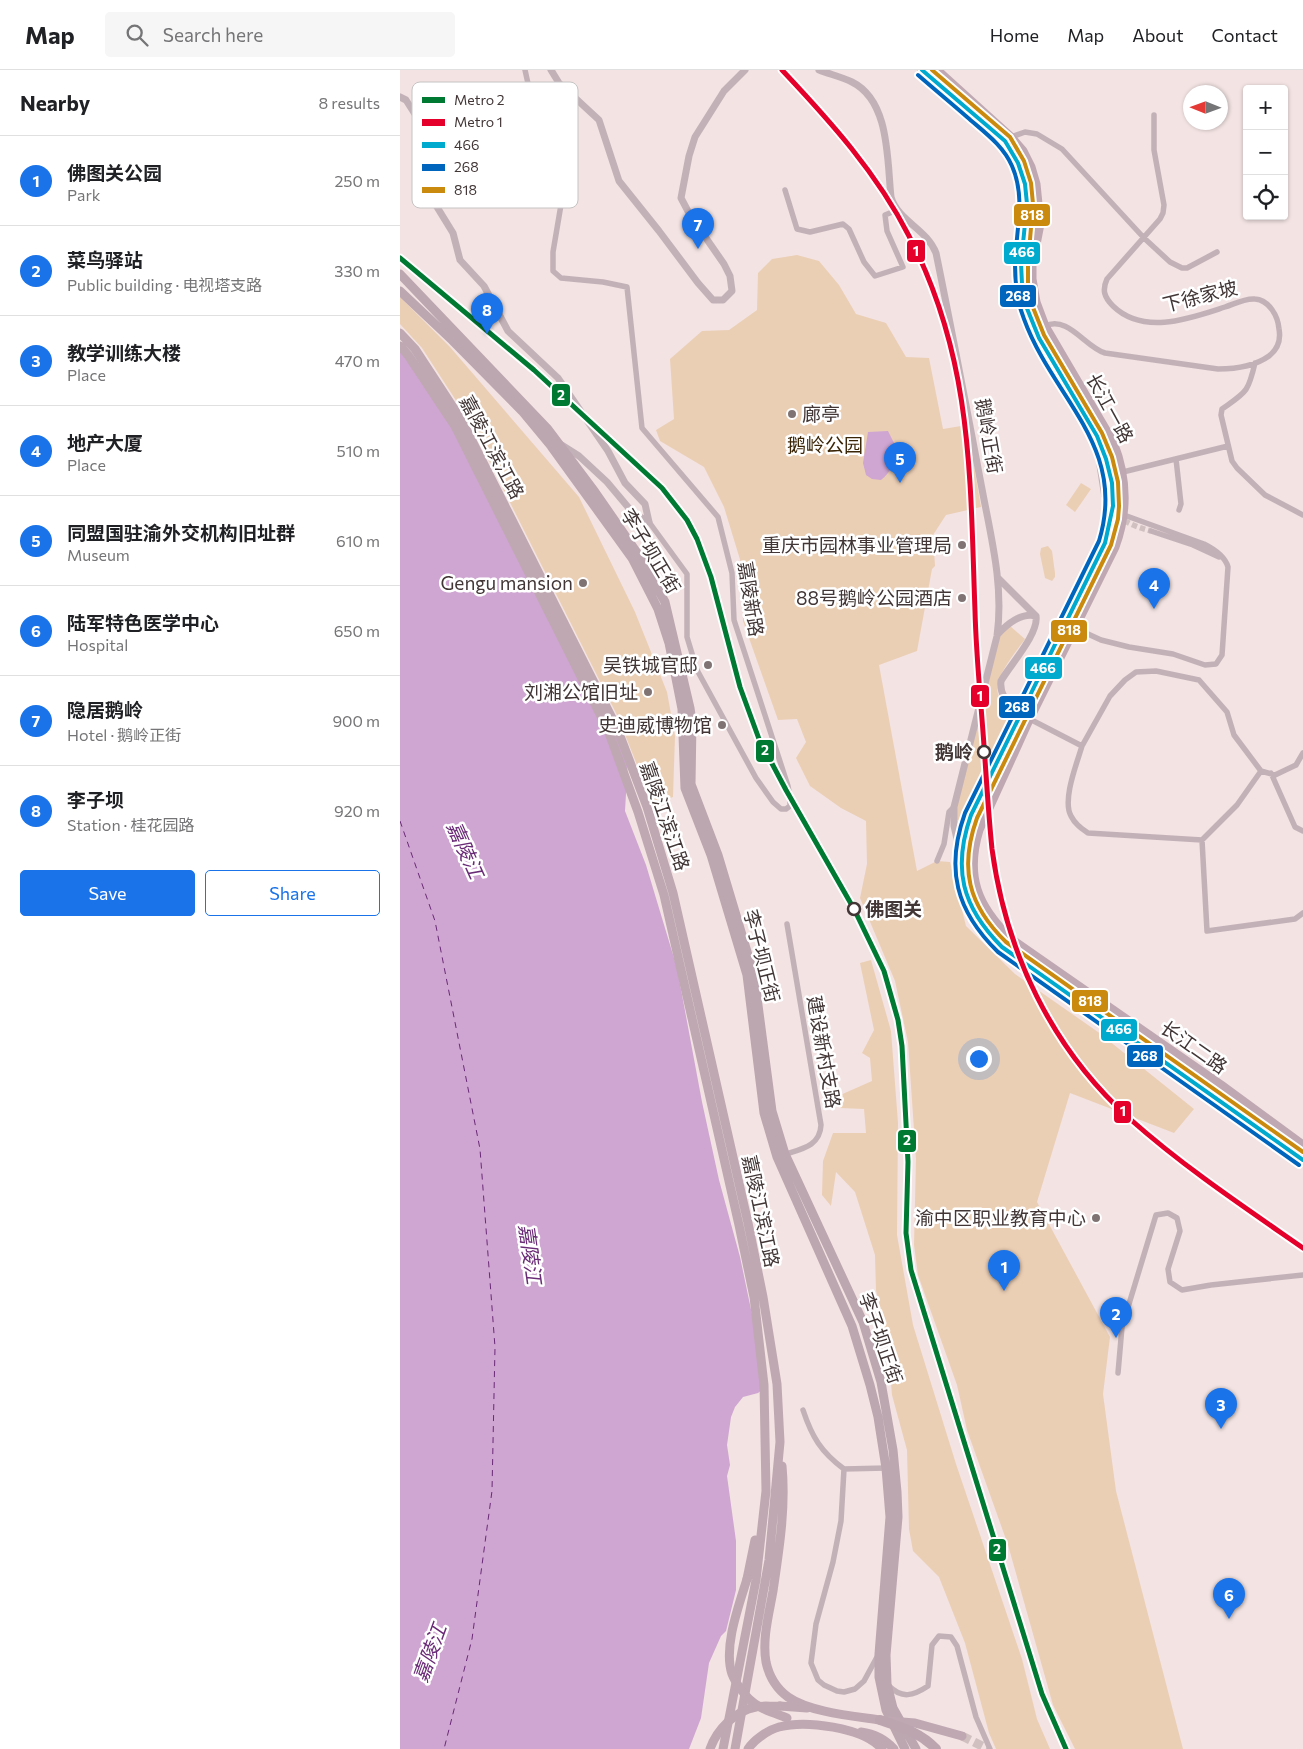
<!DOCTYPE html>
<meta charset="utf-8">
<style>
body{margin:0;font-family:Commissioner,"Noto Sans SC",sans-serif;background:#f6f6f6;color:#202124}
.controls{position:absolute;right:15px;top:15px;display:grid;overflow:hidden;border-radius:5px;box-shadow:0 1px 4px #0004}
.controls button{width:45px;height:45px;display:grid;place-items:center;padding:0;border:0;border-bottom:1px solid #e0e0e0;background:#fff;color:#202124;font:25px sans-serif}
.compass{position:absolute;left:783px;top:15px;width:45px;height:45px;border-radius:50%;background:#fff;box-shadow:0 1px 4px #0004;rotate:271deg}
.you{position:absolute;left:578px;top:988px;width:18px;height:18px;margin:-12px;border:4px solid #fff;border-radius:50%;background:#1a73e8;box-shadow:0 0 0 8px #1a73e833}
.badge{display:grid;place-items:center;width:32px;height:32px;border-radius:50%;background:#1a73e8;color:#fff;font-size:16px;font-weight:700}
.pin{position:absolute;translate:-50% -41px;filter:drop-shadow(0 1px 2px #0008)}
.pin::after{content:'';position:absolute;top:26px;width:18px;height:15px;background:inherit;clip-path:polygon(0 0,100% 0,50% 100%)}
.list{margin:0;padding:0;list-style:none}
h2{display:flex;justify-content:space-between;align-items:center;height:65px;margin:0;padding:0 20px;font-size:21px}
h2 small{font-size:16px;font-weight:400;color:#757577}
.list li{display:grid;grid-template-columns:32px 1fr auto;gap:15px;align-items:center;box-sizing:border-box;height:90px;padding:0 20px;border-top:1px solid #e0e0e0}
.list b{display:block;font-size:19px;white-space:nowrap}
.list p{margin:0;font-size:16px;white-space:nowrap;color:#757577}
.list em{font-size:16px;font-style:normal;color:#757577}
.actions{display:flex;gap:10px;padding:15px 20px}
.actions a{flex:1;padding:11px 0;border:1px solid #1a73e8;border-radius:5px;text-align:center;font-size:18px;color:#1a73e8}
.actions .main{background:#1a73e8;color:#fff}
.icon{flex:none;width:28px;height:28px;fill:none;stroke:currentColor;stroke-width:2;stroke-linecap:round;stroke-linejoin:round}
.map{position:relative;flex:none;width:903px;height:1679px;overflow:hidden}
header{display:flex;align-items:center;gap:30px;box-sizing:border-box;height:70px;padding:0 25px;background:#fff;border-bottom:1px solid #e0e0e0}
header strong{font-size:24px}
nav{display:flex;gap:28px;margin-inline-start:auto;font-size:18px}
.search{width:350px;height:45px;background:#f6f6f6;display:flex;align-items:center;gap:12px;box-sizing:border-box;padding:0 18px;border-radius:5px;color:#757577;font-size:19px}
main{display:flex}
aside{flex:1;background:#fff}
.map>svg:first-child{display:block}
.green{fill:#ebcfb5}
.water{fill:#cfa5d2}
.lines{fill:none;stroke-linecap:round;stroke-linejoin:round}
.ferry{stroke:#692a76;stroke-width:1;stroke-dasharray:6 5;stroke-linecap:butt}
.minor-tunnel{stroke:#d0c0c0;stroke-width:5.5;stroke-dasharray:5.5 3;stroke-linecap:butt}
.primary-tunnel{stroke:#d0c0c0;stroke-width:9;stroke-dasharray:9 4.5;stroke-linecap:butt}
.minor{stroke:#c3b1b8;stroke-width:5.5}
.tertiary{stroke:#c3b1b8;stroke-width:7}
.secondary{stroke:#bca6b0;stroke-width:9}
.primary{stroke:#bfa8b2;stroke-width:9}
.primary-bridge{stroke:#bfa8b2;stroke-width:9}
.trunk-bridge{stroke:#bca5af;stroke-width:10}
.bus-1-casing{stroke:#fff;stroke-width:8}
.bus-2-casing{stroke:#fff;stroke-width:8}
.bus-3-casing{stroke:#fff;stroke-width:8}
.bus-1{stroke:#00a9ce;stroke-width:4}
.bus-2{stroke:#0065bd;stroke-width:4}
.bus-3{stroke:#ca8a0e;stroke-width:4}
.metro-1-casing{stroke:#fff;stroke-width:9}
.metro-2-casing{stroke:#fff;stroke-width:9}
.metro-1{stroke:#007a33;stroke-width:5}
.metro-2{stroke:#e4002b;stroke-width:5}
.poi-dot{fill:#807373;stroke:#fff;stroke-width:2}
.stop-dot{fill:#fff;stroke:#423636;stroke-width:2.5}
.labels{text-anchor:middle;stroke-width:5;stroke-linejoin:round;paint-order:stroke}
.street-label{font-size:19px;fill:#423636;stroke:#fff}
.poi-label{font-size:19px;fill:#423636;stroke:#fff;text-anchor:end}
.park-label{font-size:19px;fill:#3b2507;stroke:#fff}
.stop-label{font-size:19px;font-weight:bold;fill:#423636;stroke:#fff;text-anchor:end}
.water-label{font-size:20px;font-style:italic;fill:#692a76;stroke:#fff}
.key{fill:#fff;stroke:#c6c3c3;stroke-width:1}
.key-label{font-size:14px;fill:#423636}
.line-badge{stroke:#fff;stroke-width:2}
.badge-label{font-size:14px;text-anchor:middle;font-weight:bold;fill:#fff}
</style>
<header>
<strong>Map</strong>
<div class="search"><svg class="icon" aria-label="search" viewBox="0 0 24 24"><circle cx="10" cy="10" r="6"/><path d="M15 15l6 6"/></svg>Search here</div>
<nav><a>Home</a><a>Map</a><a>About</a><a>Contact</a></nav>
</header>
<main>
<aside>
<h2>Nearby<small>8 results</small></h2>
<ul class="list">
<li><span class="badge">1</span><div><b>佛图关公园</b><p>Park</p></div><em>250 m</em></li>
<li><span class="badge">2</span><div><b>菜鸟驿站</b><p>Public building · 电视塔支路</p></div><em>330 m</em></li>
<li><span class="badge">3</span><div><b>教学训练大楼</b><p>Place</p></div><em>470 m</em></li>
<li><span class="badge">4</span><div><b>地产大厦</b><p>Place</p></div><em>510 m</em></li>
<li><span class="badge">5</span><div><b>同盟国驻渝外交机构旧址群</b><p>Museum</p></div><em>610 m</em></li>
<li><span class="badge">6</span><div><b>陆军特色医学中心</b><p>Hospital</p></div><em>650 m</em></li>
<li><span class="badge">7</span><div><b>隐居鹅岭</b><p>Hotel · 鹅岭正街</p></div><em>900 m</em></li>
<li><span class="badge">8</span><div><b>李子坝</b><p>Station · 桂花园路</p></div><em>920 m</em></li>
</ul>
<div class="actions"><a class="main">Save</a><a>Share</a></div>
</aside>
<div class="map">
<svg width="903" height="1679" viewBox="0 0 903 1679">
<rect width="100%" height="100%" fill="#f3e3e3"/>
<path class="green" d="M397,185L419,191L439,215L456,244L486,253L506,287L529,288L543,359L567,355L581,437L546,445L533,465L535,496L532,499L517,581L479,595L517,801L537,791L550,792L566,856L615,904L698,962L794,1039L774,1063L670,1023L637,1132L710,1267L703,1324L716,1421L783,1679H675L653,1635L608,1475L567,1360L557,1315L518,1205L514,1175L516,1089L508,972L495,911L460,828L467,794L466,751L441,738L410,716L396,688L406,672L397,649L378,650L343,551L342,496L324,437L304,397L260,371L256,360L274,349L270,289L302,261L329,260L357,240L358,203L372,189Z
M0,227L50,277L179,427L235,542L267,622L275,666L273,727L253,735L218,647L68,349L22,278L0,254Z
M681,413L691,419L675,442L666,435Z
M648,476L652,481L655,503V507L652,511L645,508L640,484L641,478Z
M610,556L625,569C616,582 593,608 598,624C601,633 608,639 608,649L567,736L562,751L557,750V736L600,566Z
M471,890L491,961L498,1053L497,1165L513,1255L556,1394L622,1589L637,1649L650,1679H596L589,1663L565,1573L539,1507L513,1481L509,1459L507,1380L492,1325L488,1276L476,1220L475,1185L455,1122L436,1102L431,1136L422,1125L423,1091L433,1063H466L464,1039L440,1038L438,1026L472,1011L470,988L462,983L474,960L460,893Z"/>
<path class="water" d="M0,274L74,388L228,689L225,741L246,795L277,898L302,1032L319,1110L340,1187L367,1316L358,1323L343,1327L335,1337L331,1347L327,1375L330,1395L327,1406L336,1471V1520L326,1561L321,1566L309,1593L301,1648L289,1679H0Z
M488,361L498,381C494,393 491,402 481,410L472,409L466,405L463,393L468,362Z"/>
<g class="lines">
<path class="ferry" d="M0,751L35,851L80,1079L95,1277L92,1421L72,1569L44,1679"/>
<path class="minor-tunnel" d="M712,439C722,452 736,457 751,461"/>
<path class="primary-tunnel" d="M562,1666L588,1679"/>
<path class="minor" d="M125,0L129,18L166,57L168,80L163,123L153,182V201L161,208L203,212L227,217L242,358L318,447L332,503L334,550L388,716L390,727V736L386,739H381L373,732L356,708L297,600L287,567V504L249,452
M611,67L625,62L637,64L662,79L744,168L770,192L782,198H787L817,182
M385,120L397,159L410,162L443,154L449,159L464,192L475,206L503,197L487,161L485,145L497,140
M645,256C668,245 685,277 705,283L818,299C835,299 855,296 869,286C878,279 881,270 879,259C878,246 869,230 855,229C845,228 834,234 825,237C791,248 744,266 713,236C704,227 702,220 707,209L760,149L763,143L764,135L754,80V45
M855,293C848,323 846,322 822,339L821,345L832,391L837,398L865,425L903,445
M695,368L704,426L708,433
M776,389L781,434L779,440
M723,402L828,376
M751,461L793,475L819,487
M675,558L701,570L729,577L773,584L805,595L816,594L822,585L828,497C825,486 814,479 804,474L724,445
M620,644L682,676L710,626L725,610L736,602L756,601L799,610L827,642L834,665L861,701L875,705L896,695L903,683
M682,676C677,693 662,730 671,746C675,754 681,758 688,763L802,770L807,861L895,849L903,843
M871,703L895,757L903,761
M802,770L837,735L861,701
M537,791L544,774L549,742L554,737
M383,1085C400,1079 420,1077 421,1055L387,854
M718,1303L722,1257L756,1145L768,1143L777,1148L780,1161L768,1199L770,1212L782,1220L811,1215L903,1205
M403,1340C412,1367 421,1382 444,1399L486,1398
M444,1399L441,1451L433,1492L416,1554L411,1593L418,1610L424,1615L437,1621L444,1622L455,1619L464,1611L477,1587
M489,1616C502,1629 513,1626 528,1616L532,1575L539,1566L551,1567L557,1576L576,1647L590,1679"/>
<path class="tertiary" d="M151,0L159,13L199,50L219,111L259,161L298,213L313,230H323L332,221L330,206L324,194L290,145L281,128L289,86L295,67L324,21L345,0
M419,0C429,4 442,7 452,12C490,31 487,90 491,127C498,151 527,159 536,183C552,261 567,340 582,419C591,467 604,516 597,566L554,737V756L560,782
M0,27L6,30L25,60V93L29,124L53,163L60,190L84,216L108,261L158,308L208,381L225,413L245,434L249,452
M160,374L179,386L207,412L233,443L249,452
M598,508L636,546C639,564 610,595 601,611C599,627 610,634 620,644
M598,564C607,554 622,542 636,546"/>
<path class="secondary" d="M0,204L147,358L195,422L240,487L265,532L290,638L292,652L291,714L318,785L354,905L372,1041L385,1084L463,1252L481,1312L493,1380L497,1422L498,1447L486,1585L487,1614L493,1638L516,1679
M0,221L52,270L122,341L151,376L232,488L258,539L269,573L282,639L285,718L311,785L347,905L364,1043L377,1087L452,1256L470,1315L478,1347L486,1398L490,1447L479,1584V1607L486,1640L505,1679"/>
<path class="primary" d="M522,0L605,71C650,133 608,175 626,236C632,259 644,277 656,297C671,323 688,349 702,376C715,411 717,438 705,473C670,541 637,610 604,678C588,711 562,751 561,787C559,824 576,853 602,877L903,1090
M537,0L611,67L623,81L631,97L636,114L640,154L632,195V209L636,232L645,256L713,372C727,407 728,442 715,477L629,650L579,760C565,806 577,836 611,869L821,1015L903,1075
M0,263L15,279L62,351L217,658L247,737L273,823L348,1153L363,1227L377,1314L380,1372L369,1490L335,1679
M0,276L8,285L55,356L208,660L238,742L264,825L339,1155L354,1227L364,1315L366,1421L356,1510L323,1679
M382,1396C386,1438 379,1480 373,1521C369,1544 362,1569 366,1592C369,1606 377,1619 388,1627C409,1642 453,1646 480,1650
M347,1509L355,1470
M380,1636L407,1638
M461,1662C475,1664 485,1669 494,1679
M348,1679C354,1670 368,1660 379,1657C405,1650 463,1657 482,1679"/>
<path class="primary-bridge" d="M347,1509C339,1535 323,1577 332,1604C335,1612 343,1623 349,1629C359,1639 374,1643 387,1648
M489,1651L515,1653L562,1666
M310,1679C317,1659 335,1641 356,1637C363,1635 373,1637 380,1636"/>
<path class="trunk-bridge" d="M480,1650C501,1657 520,1662 536,1679"/>
<defs>
<path id="bus-1" d="M522,0L605,71L618,93L625,114L627,134L621,193L622,214L626,236L639,268L697,366L706,389L712,413L713,436L705,473L571,745C552,799 562,837 602,877L903,1090"/>
<path id="bus-2" d="M518,5C534,19 551,33 567,47C584,62 603,75 612,96C626,128 616,160 615,194C615,212 617,232 624,249C653,329 728,376 699,471L565,743C545,799 556,841 598,882L899,1095"/>
<path id="bus-3" d="M532,0L610,67L624,91L631,113L633,134L628,193V213L632,235L644,265L702,363L712,387L718,412L719,436L718,449L711,475L577,748C559,798 568,835 606,872L903,1082"/>
</defs>
<use href="#bus-1" class="bus-1-casing"/>
<use href="#bus-2" class="bus-2-casing"/>
<use href="#bus-3" class="bus-3-casing"/>
<use href="#bus-1" class="bus-1"/>
<use href="#bus-2" class="bus-2"/>
<use href="#bus-3" class="bus-3"/>
<defs>
<path id="metro-1" d="M0,188L134,300L262,418L287,450L297,469L311,507L340,617L359,669L386,720L454,839L484,901L498,950L502,976L508,1092L506,1163L511,1200L642,1624L666,1679"/>
<path id="metro-2" d="M382,0C430,51 477,103 509,166C573,289 570,407 575,541C576,582 580,622 583,662C586,701 588,740 592,779C606,883 652,979 730,1049C784,1097 844,1137 903,1178"/>
</defs>
<use href="#metro-1" class="metro-1-casing"/>
<use href="#metro-2" class="metro-2-casing"/>
<use href="#metro-1" class="metro-1"/>
<use href="#metro-2" class="metro-2"/>
</g>
<g class="poi-dot">
<circle cx="392" cy="344" r="5"/>
<circle cx="562" cy="475" r="5"/>
<circle cx="183" cy="513" r="5"/>
<circle cx="562" cy="528" r="5"/>
<circle cx="308" cy="595" r="5"/>
<circle cx="248" cy="622" r="5"/>
<circle cx="322" cy="655" r="5"/>
<circle cx="696" cy="1148" r="5"/>
</g>
<g class="stop-dot">
<circle cx="584" cy="682" r="6"/>
<circle cx="454" cy="839" r="6"/>
</g>
<g class="labels">
<g class="street-label">
<text transform="translate(800 226) rotate(-14)" y="7">下徐家坡</text>
<text transform="translate(710 338) rotate(61)" y="7">长江一路</text>
<text transform="translate(589 366) rotate(80)" y="7">鹅岭正街</text>
<text transform="translate(92 377) rotate(62)" y="7">嘉陵江滨江路</text>
<text transform="translate(251 481) rotate(59)" y="7">李子坝正街</text>
<text transform="translate(351 529) rotate(81)" y="7">嘉陵新路</text>
<text transform="translate(265 746) rotate(71)" y="7">嘉陵江滨江路</text>
<text transform="translate(362 886) rotate(76)" y="7">李子坝正街</text>
<text transform="translate(794 977) rotate(35)" y="7">长江二路</text>
<text transform="translate(424 982) rotate(80)" y="7">建设新村支路</text>
<text transform="translate(361 1141) rotate(78)" y="7">嘉陵江滨江路</text>
<text transform="translate(481 1268) rotate(71)" y="7">李子坝正街</text>
</g>
<g class="poi-label">
<text x="402" y="351" text-anchor="start">廊亭</text>
<text x="552" y="482">重庆市园林事业管理局</text>
<text x="173" y="520">Gengu mansion</text>
<text x="552" y="535">88号鹅岭公园酒店</text>
<text x="298" y="602">吴铁城官邸</text>
<text x="238" y="629">刘湘公馆旧址</text>
<text x="312" y="662">史迪威博物馆</text>
<text x="686" y="1155">渝中区职业教育中心</text>
</g>
<g class="park-label">
<text x="425" y="382">鹅岭公园</text>
</g>
<g class="stop-label">
<text x="573" y="689">鹅岭</text>
<text x="465" y="846" text-anchor="start">佛图关</text>
</g>
<g class="water-label">
<text transform="translate(65 780) rotate(66)" y="7">嘉陵江</text>
<text transform="translate(130 1184) rotate(82)" y="7">嘉陵江</text>
<text transform="translate(30 1583) rotate(-70)" y="7">嘉陵江</text>
</g>
</g>
<rect x="12" y="12" width="166" height="126" rx="8" class="key"/>
<rect x="22" y="27" width="23" height="6" fill="#007a33"/>
<rect x="22" y="49" width="23" height="7" fill="#e4002b"/>
<rect x="22" y="72" width="23" height="6" fill="#00a9ce"/>
<rect x="22" y="94" width="23" height="7" fill="#0065bd"/>
<rect x="22" y="117" width="23" height="6" fill="#ca8a0e"/>
<g class="key-label">
<text x="54" y="35">Metro 2</text>
<text x="54" y="57">Metro 1</text>
<text x="54" y="80">466</text>
<text x="54" y="102">268</text>
<text x="54" y="125">818</text>
</g>
<g class="line-badge">
<rect x="613" y="133" width="38" height="24" rx="5" fill="#ca8a0e"/>
<rect x="506" y="169" width="20" height="24" rx="5" fill="#e4002b"/>
<rect x="603" y="171" width="38" height="24" rx="5" fill="#00a9ce"/>
<rect x="599" y="214" width="38" height="24" rx="5" fill="#0065bd"/>
<rect x="151" y="313" width="20" height="24" rx="5" fill="#007a33"/>
<rect x="650" y="549" width="38" height="24" rx="5" fill="#ca8a0e"/>
<rect x="624" y="586" width="39" height="24" rx="5" fill="#00a9ce"/>
<rect x="570" y="614" width="20" height="24" rx="5" fill="#e4002b"/>
<rect x="598" y="625" width="38" height="24" rx="5" fill="#0065bd"/>
<rect x="355" y="669" width="20" height="24" rx="5" fill="#007a33"/>
<rect x="671" y="919" width="38" height="24" rx="5" fill="#ca8a0e"/>
<rect x="700" y="948" width="38" height="24" rx="5" fill="#00a9ce"/>
<rect x="726" y="974" width="38" height="24" rx="5" fill="#0065bd"/>
<rect x="713" y="1030" width="19" height="24" rx="5" fill="#e4002b"/>
<rect x="497" y="1059" width="20" height="24" rx="5" fill="#007a33"/>
<rect x="588" y="1468" width="19" height="24" rx="5" fill="#007a33"/>
</g>
<g class="badge-label">
<text x="632" y="150">818</text>
<text x="516" y="186">1</text>
<text x="622" y="187">466</text>
<text x="618" y="231">268</text>
<text x="161" y="330">2</text>
<text x="669" y="565">818</text>
<text x="643" y="603">466</text>
<text x="580" y="631">1</text>
<text x="617" y="642">268</text>
<text x="365" y="685">2</text>
<text x="690" y="936">818</text>
<text x="719" y="964">466</text>
<text x="745" y="991">268</text>
<text x="723" y="1046">1</text>
<text x="507" y="1075">2</text>
<text x="597" y="1484">2</text>
</g>
</svg>
<div class="controls">
<button>+</button>
<button>−</button>
<button><svg class="icon" aria-label="locate" viewBox="0 0 24 24"><circle cx="12" cy="12" r="6"/><path d="M12 2v4M12 18v4M2 12h4M18 12h4"/></svg></button>
</div>
<svg class="compass" viewBox="-18 -18 36 36"><path d="M0-13l5 13h-10z" fill="#e53935"/><path d="M0 13l5-13h-10z" fill="#757577"/></svg>
<div class="you"></div>
<div class="pin badge" style="left:604px;top:1221px">1</div>
<div class="pin badge" style="left:716px;top:1268px">2</div>
<div class="pin badge" style="left:821px;top:1359px">3</div>
<div class="pin badge" style="left:754px;top:539px">4</div>
<div class="pin badge" style="left:500px;top:413px">5</div>
<div class="pin badge" style="left:829px;top:1549px">6</div>
<div class="pin badge" style="left:298px;top:179px">7</div>
<div class="pin badge" style="left:87px;top:264px">8</div>
</div>
</main>
